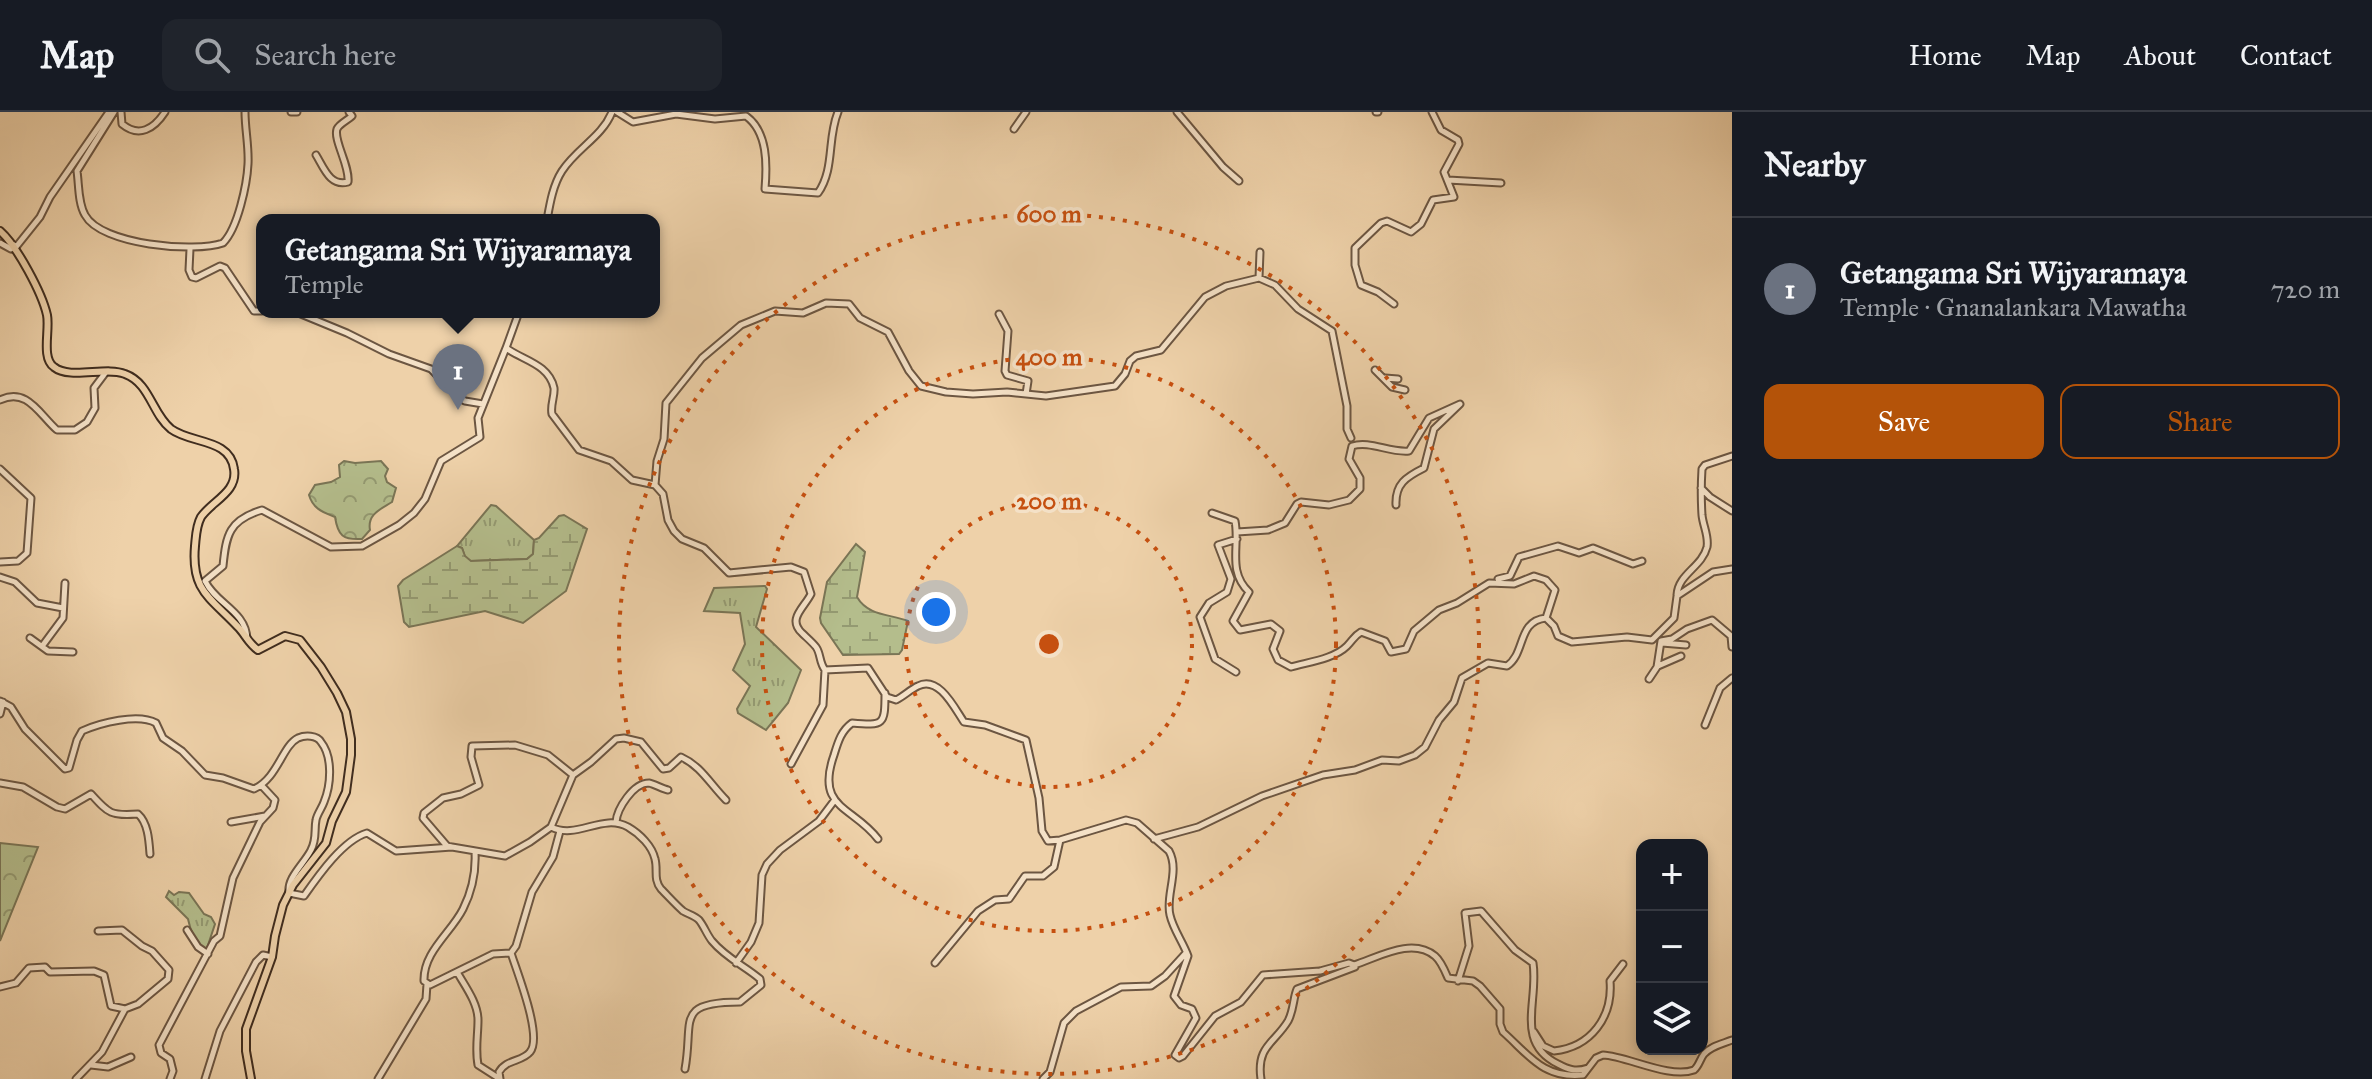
<!DOCTYPE html>
<meta charset="utf-8">
<style>
body{margin:0;font-family:"IM FELL Great Primer",serif;background:#20242c;color:#f1f3f6}
.controls{position:absolute;right:24px;bottom:24px;display:grid;overflow:hidden;border-radius:16px;box-shadow:0 4px 12px #0003}
.controls button{width:72px;height:72px;display:grid;place-items:center;padding:0;border:0;border-bottom:2px solid #363941;background:#171b24;color:#f1f3f6;font:40px sans-serif}
.you{position:absolute;left:936px;top:500px;width:28px;height:28px;margin:-20px;border:6px solid #fff;border-radius:50%;background:#1a73e8;box-shadow:0 0 0 12px #1a73e833}
.badge{display:grid;place-items:center;width:52px;height:52px;border-radius:50%;background:#b45309;color:#fff;font-size:26px;font-weight:700}
.pin{position:absolute;translate:-50% -66px;filter:drop-shadow(0 2px 4px #0008)}
.pin::after{content:'';position:absolute;top:42px;width:28px;height:24px;background:inherit;clip-path:polygon(0 0,100% 0,50% 100%)}
.popup{position:absolute;left:256px;top:102px;width:404px;height:104px;box-sizing:border-box;display:grid;place-content:center;border-radius:16px;background:#171b24;filter:drop-shadow(0 2px 6px #0005);font-size:26px;white-space:nowrap;color:#9ea1a6}
.popup b{font-size:30px;color:#f1f3f6}
.popup::after{content:'';position:absolute;left:50%;top:100%;margin-left:-16px;border:16px solid transparent;border-top-color:#171b24}
.list{margin:0;padding:0;list-style:none}
h2{display:flex;justify-content:space-between;align-items:center;height:104px;margin:0;padding:0 32px;font-size:34px}
h2 small{font-size:26px;font-weight:400;color:#9ea1a6}
.list li{display:grid;grid-template-columns:52px 1fr auto;gap:24px;align-items:center;box-sizing:border-box;height:144px;padding:0 32px;border-top:2px solid #363941}
.list b{display:block;font-size:30px;white-space:nowrap}
.list p{margin:0;font-size:26px;white-space:nowrap;color:#9ea1a6}
.list em{font-size:26px;font-style:normal;color:#9ea1a6}
.actions{display:flex;gap:16px;padding:24px 32px}
.actions a{flex:1;padding:18px 0;border:2px solid #b45309;border-radius:16px;text-align:center;font-size:28px;color:#b45309}
.actions .main{background:#b45309;color:#fff}
.icon{flex:none;width:44px;height:44px;fill:none;stroke:currentColor;stroke-width:2;stroke-linecap:round;stroke-linejoin:round}
.map{position:relative;flex:none;width:1732px;height:967px;overflow:hidden}
header{display:flex;align-items:center;gap:48px;box-sizing:border-box;height:112px;padding:0 40px;background:#171b24;border-bottom:2px solid #363941}
header strong{font-size:38px}
nav{display:flex;gap:44px;margin-inline-start:auto;font-size:28px}
.search{width:560px;height:72px;background:#20242c;display:flex;align-items:center;gap:20px;box-sizing:border-box;padding:0 28px;border-radius:16px;color:#9ea1a6;font-size:30px}
main{display:flex}
aside{flex:1;background:#171b24}
.map>svg:first-child{display:block}
.grass{fill:url(#grass-tufts);stroke:#7a7556;stroke-width:2}
.forest{fill:url(#forest-crowns);stroke:#7a7556;stroke-width:2}
.wetland{fill:url(#wetland-marsh);stroke:#7a7556;stroke-width:2}
.lines{fill:none;stroke-linecap:round;stroke-linejoin:round}
.minor-casing{stroke:#6c5642;stroke-width:9}
.major-casing{stroke:#402d1f;stroke-width:10}
.minor{stroke:#f4e1c7;stroke-width:5}
.major{stroke:#eed1a9;stroke-width:6}
.ring{fill:none;stroke:#c65010;stroke-width:4;stroke-dasharray:4 8}
.centre{fill:#c65010;stroke:#f4e1c7;stroke-width:4}
.ring-label{font-size:24px;text-anchor:middle;font-weight:bold;fill:#c65010;stroke:#f4e1c7;stroke-width:7;stroke-linejoin:round;paint-order:stroke}
</style>
<header>
<strong>Map</strong>
<div class="search"><svg class="icon" aria-label="search" viewBox="0 0 24 24"><circle cx="10" cy="10" r="6"/><path d="M15 15l6 6"/></svg>Search here</div>
<nav><a>Home</a><a>Map</a><a>About</a><a>Contact</a></nav>
</header>
<main>
<div class="map">
<svg width="1732" height="967" viewBox="0 0 1732 967">
<defs>
<pattern id="grass-tufts" width="24" height="20" patternUnits="userSpaceOnUse" patternTransform="scale(2)"><rect width="24" height="20" fill="#b4bd8c"/><path d="M3 7l-1-3M5 7V3M7 7l1-3M15 17l-1-3M17 17v-4M19 17l1-3" fill="none" stroke="#949a72"/></pattern>
<pattern id="forest-crowns" width="20" height="18" patternUnits="userSpaceOnUse" patternTransform="scale(2)"><rect width="20" height="18" fill="#b4bd8c"/><path d="M2 6a3 3 0 1 1 6 0M12 15a3 3 0 1 1 6 0" fill="none" stroke="#949a72"/></pattern>
<pattern id="wetland-marsh" width="20" height="14" patternUnits="userSpaceOnUse" patternTransform="scale(2)"><rect width="20" height="14" fill="#b4bd8c"/><path d="M1 5h8M5 5V1M11 12h8M15 12V8" fill="none" stroke="#949a72"/></pattern>
</defs>
<rect width="100%" height="100%" fill="#eed1a9"/>
<filter id="stains"><feTurbulence type="fractalNoise" baseFrequency=".0025" numOctaves="4"/><feColorMatrix values="0 0 0 0 .2 0 0 0 0 .09 0 0 0 0 .02 0 0 0 .5 -.17"/></filter>
<radialGradient id="worn" r=".72"><stop offset=".6" stop-color="#630" stop-opacity="0"/><stop offset="1" stop-color="#630" stop-opacity=".3"/></radialGradient>
<path class="grass" d="M491,393L496,394L534,428L533,442L527,447L470,449L465,445L462,436L457,434Z
M765,474L767,477L756,515L801,558L788,591L766,618L738,601L737,597L750,574L733,558L745,532L740,501L704,499L714,476Z
M169,779L174,783L179,780L189,781L204,802L211,805L215,812L206,839C196,832 190,818 188,807L166,785Z"/>
<path class="forest" d="M344,349L355,351L381,349L388,357L385,364L387,370L396,376L392,390C381,397 367,402 370,418L362,427C343,428 338,424 335,405C323,400 313,397 309,383L315,373L331,370L340,365L339,353Z
M0,731L38,735L0,829Z"/>
<path class="wetland" d="M564,403L587,417L566,479L523,511L485,499L409,515L404,510L398,474L403,468L457,434L462,436L465,444L471,449L527,447L533,442L534,428L539,426L559,404Z
M856,432L865,440L857,485C868,504 890,502 908,509L902,538L899,542L843,543L821,511L820,506L827,470Z"/>
<g class="lines">
<defs>
<path id="minor" d="M114,0L77,59C79,73 78,91 85,103C101,133 195,141 223,131C238,116 247,72 248,52C249,35 245,17 245,0
M121,0L122,12C139,26 154,17 165,0
M291,0H297
M617,0L633,10L676,2L715,7L746,4C768,20 767,53 765,77L818,81C835,57 827,26 838,0
M1177,0L1223,55L1239,69
M1376,0H1378
M1014,17L1026,0
M316,43C324,56 330,75 348,70C350,54 333,28 337,17C339,12 348,8 352,4L349,0
M1448,68L1501,71
M547,108C550,91 553,73 562,59C577,36 602,25 612,0
M0,131L11,137L14,133
M16,135L40,105L50,85L109,0
M190,137L189,158L192,165L196,166L220,154L225,156L254,199H262
M1259,166L1275,173L1298,197L1332,219L1347,294V317L1351,326
M1394,192L1378,180L1361,173L1355,153V136L1381,111L1387,109L1411,120L1421,112L1433,88L1454,85L1444,60L1459,32L1458,28L1441,18L1432,0
M296,200L347,221L389,242L431,257L458,285L465,289L483,292
M519,200L506,236C522,248 549,252 554,276C555,284 550,293 552,302L579,338L611,349L632,368L655,373L663,382L668,408L674,419L682,427L704,436L729,461L791,455L804,460L811,482C804,496 787,507 802,521C806,525 812,530 816,535C821,542 819,550 825,558L868,556L887,585L896,588C904,584 911,577 918,574C939,563 955,597 964,610L985,613L1026,628L1039,686L1042,719L1048,729L1060,728L1126,708L1137,711L1169,739C1180,759 1165,784 1170,803C1173,817 1183,830 1188,844L1174,884L1181,893L1192,897L1196,906L1175,943L1179,946L1183,944L1215,904L1241,890L1263,863L1320,859L1349,851L1354,853L1355,855L1297,877C1293,886 1294,898 1288,909C1275,931 1256,934 1261,967
M999,202L1008,219L1005,259L1007,263L1028,269L1026,282
M1375,258L1392,275L1405,278
M1385,266L1398,267
M0,288C27,275 39,302 57,318H75L87,310L95,296L94,276L106,260
M0,357L31,386L27,441L18,449L0,450
M655,373L657,349L664,327L666,291L702,246L741,213L775,199L803,201L826,191L849,192L860,206L888,220L909,259L921,274L946,280L973,282L1007,280L1046,284L1115,274L1125,262L1130,249L1136,244L1161,238L1205,185L1226,174L1259,166L1260,140
M1701,376L1710,385L1732,399
M1212,401L1235,409C1240,434 1227,459 1249,480L1233,509L1240,518L1271,512L1280,519L1273,537L1278,548L1291,555C1308,550 1334,547 1347,534C1353,528 1354,524 1361,520L1385,529L1391,540L1406,537L1414,519L1439,498L1457,491L1489,471L1514,472L1534,464L1546,468L1555,478L1546,506
M1237,420L1268,418L1285,411L1297,392L1301,390L1329,393L1349,388L1360,377V366L1349,347L1352,334C1370,328 1389,341 1409,339L1429,306L1460,292L1434,317L1424,356C1406,365 1395,372 1396,393
M0,465L15,470L37,491L63,496
M1498,467L1510,464L1519,445L1558,434L1579,441L1593,436L1633,452L1642,449
M1677,483C1678,462 1702,455 1707,435C1709,424 1703,414 1702,403C1701,388 1701,373 1702,357L1705,353L1732,344
M30,526L48,539L73,540
M247,527C246,499 216,492 205,469L223,454C226,423 229,408 262,398L331,435L362,434L399,413L414,401L425,387L441,349L480,325L478,306L506,236
M1662,531L1686,533
M43,533L63,506L65,471
M1658,554L1681,544
M1236,560L1215,547L1200,505L1209,491L1227,480L1231,467L1218,433L1237,427
M1649,567L1657,555L1661,529L1672,527L1687,517L1712,508L1731,524L1732,535
M0,589L11,595L25,617L65,657L69,656L77,628L82,619C100,611 138,601 156,611L163,626L182,639L205,663L223,666L254,677C278,666 282,634 298,626C305,623 317,623 321,630C333,645 331,673 324,690C322,696 317,702 316,708C314,718 317,727 311,738C304,752 287,765 289,781L304,784C318,764 343,728 367,721L396,739L452,735L505,744L530,730L551,715L573,663L591,650L616,627L624,626L641,630L663,657L669,656L681,645C701,654 710,672 726,688
M0,602L3,590
M1705,613L1720,576L1732,566
M791,652L823,593L825,558
M0,671L23,675L57,695L65,697L91,682C109,702 111,704 138,702C148,711 149,728 150,742
M231,710L265,704
M616,710C617,697 633,671 649,671C654,672 663,677 668,678
M551,715C577,728 602,701 628,715C640,722 652,734 655,747C658,758 653,767 661,777C668,784 676,793 683,799C688,802 695,804 699,808C704,814 707,823 712,829C726,846 745,854 760,867L761,873L740,890C674,890 694,909 685,957
M878,727C853,694 815,697 834,643C838,630 841,619 852,611C884,614 885,613 885,581
M1154,727L1198,715L1262,684L1323,663L1355,658L1382,648L1399,649L1415,643L1425,635L1439,608L1454,590L1462,566L1488,551L1507,554C1526,541 1517,509 1546,506L1554,514L1558,524L1572,530L1627,525L1652,528L1674,506L1677,484L1713,460L1732,457
M451,735L447,734L423,706L424,701L443,686L461,682L479,673L471,645L472,634L515,633L548,643L573,663
M475,740C476,759 472,779 463,797C451,821 423,840 424,869L430,873L493,842L511,841
M187,818L198,835L208,842
M98,819L122,818L142,834L152,839L169,858L168,867L138,892L125,897
M736,851L751,830L759,811L762,763L767,752L780,738L819,709L834,689
M935,851L978,799L995,788L1009,787L1025,764H1043L1054,755L1060,728
M1354,853C1379,845 1412,825 1435,844C1441,849 1445,859 1448,866L1473,869L1480,874L1500,897V912L1503,920C1529,943 1543,967 1583,963L1596,946L1603,943C1627,944 1669,967 1694,958C1699,954 1700,947 1704,942C1711,934 1722,932 1732,928
M457,860C465,874 478,891 478,908C478,924 475,937 478,953L500,967
M1458,869L1469,834L1465,801L1481,799L1515,838L1533,851C1539,889 1514,930 1558,952C1569,958 1576,960 1588,956
M0,875L16,871L29,856L45,855L50,860L94,859L104,863L111,894L125,897
M1534,920L1543,934L1554,939C1591,935 1613,905 1610,869L1623,852
M91,953L108,955L131,945
M76,967L102,940L125,897
M170,967L173,959L170,947L161,941L159,933L214,829L220,824L233,766L260,710L273,696L275,688L262,674
M205,967L220,919L256,850L263,843L272,845
M378,967L426,887L427,872
M500,967L499,960C506,947 522,950 530,940C543,925 517,860 511,841L516,834L532,780L553,745L560,719
M1043,967L1050,960L1064,911L1076,899L1121,875L1151,874L1165,864L1186,841"/>
<path id="major" d="M0,119C17,134 42,181 47,203C50,218 41,246 54,255C70,268 106,254 125,262C150,271 152,302 171,317C191,332 230,326 234,357C238,380 212,389 201,405C196,414 196,424 195,434C191,479 210,485 238,515C245,522 249,532 258,538L285,524L300,528L321,555L337,581L346,600L351,627V643L346,680L332,709L326,731L293,773L283,793L275,824L272,845L246,917V939L251,967"/>
</defs>
<use href="#minor" class="minor-casing"/>
<use href="#major" class="major-casing"/>
<use href="#minor" class="minor"/>
<use href="#major" class="major"/>
</g>
<g class="ring">
<circle cx="1049" cy="532" r="143"/>
<circle cx="1049" cy="532" r="287"/>
<circle cx="1049" cy="532" r="430"/>
</g>
<circle cx="1049" cy="532" r="12" class="centre"/>
<g class="ring-label">
<text x="1049" y="110">600 m</text>
<text x="1049" y="253">400 m</text>
<text x="1049" y="397">200 m</text>
</g>
<rect width="100%" height="100%" filter="url(#stains)"/>
<rect width="100%" height="100%" fill="url(#worn)"/>
</svg>
<div class="controls">
<button>+</button>
<button>−</button>
<button><svg class="icon" aria-label="layers" viewBox="0 0 24 24"><path d="M12 4l9 5-9 5-9-5zM3 14l9 5 9-5"/></svg></button>
</div>
<div class="you"></div>
<div class="pin badge" style="left:458px;top:298px;background:#6b7280">1</div>
<div class="popup"><b>Getangama Sri Wijyaramaya</b>Temple</div>
</div>
<aside>
<h2>Nearby<small></small></h2>
<ul class="list">
<li><span class="badge" style="background:#6b7280">1</span><div><b>Getangama Sri Wijyaramaya</b><p>Temple · Gnanalankara Mawatha</p></div><em>720 m</em></li>
</ul>
<div class="actions"><a class="main">Save</a><a>Share</a></div>
</aside>
</main>
